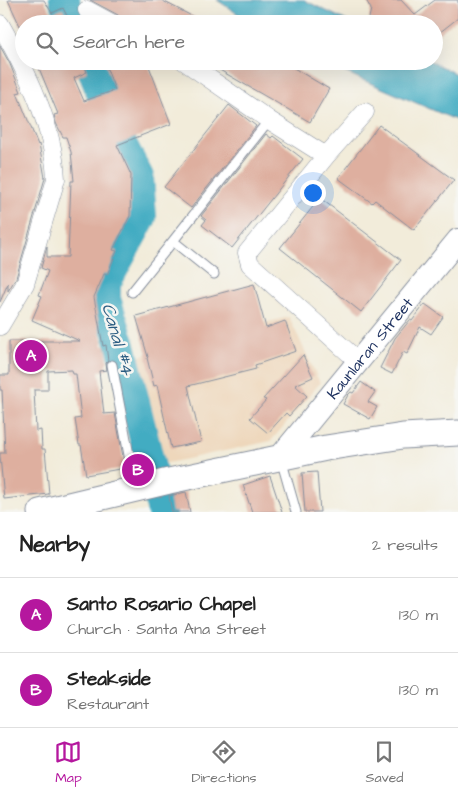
<!DOCTYPE html>
<meta charset="utf-8">
<style>
body{margin:0;font-family:"Architects Daughter",sans-serif;background:#f6f6f6;color:#222}
.you{position:absolute;left:312px;top:192px;width:18px;height:18px;margin:-12px;border:4px solid #fff;border-radius:50%;background:#1a73e8;box-shadow:0 0 0 8px #1a73e833}
.badge{display:grid;place-items:center;width:32px;height:32px;border-radius:50%;background:#b5179e;color:#fff;font-size:16px;font-weight:700}
.pin{position:absolute;translate:-50% -50%;border:2px solid #fff;box-shadow:0 1px 5px #0006}
.list{margin:0;padding:0;list-style:none}
h2{display:flex;justify-content:space-between;align-items:center;height:65px;margin:0;padding:0 20px;font-size:21px}
h2 small{font-size:16px;font-weight:400;color:#767676}
.list li{display:grid;grid-template-columns:32px 1fr auto;gap:15px;align-items:center;box-sizing:border-box;height:75px;padding:0 20px;border-top:1px solid #e0e0e0}
.list b{display:block;font-size:19px;white-space:nowrap}
.list p{margin:0;font-size:16px;white-space:nowrap;color:#767676}
.list em{font-size:16px;font-style:normal;color:#767676}
.icon{flex:none;width:28px;height:28px;fill:none;stroke:currentColor;stroke-width:2;stroke-linecap:round;stroke-linejoin:round}
.map{position:relative;flex:none;width:458px;height:512px;overflow:hidden}
.search{position:absolute;background:#fff;box-shadow:0 5px 20px #0002;left:15px;right:15px;top:15px;height:55px;display:flex;align-items:center;gap:12px;box-sizing:border-box;padding:0 18px;border-radius:28px;color:#767676;font-size:19px}
.sheet{height:215px;background:#fff}
nav{display:flex;justify-content:space-around;align-items:center;box-sizing:border-box;height:70px;border-top:1px solid #e0e0e0;background:#fff;font-size:14px;color:#767676}
nav a{display:grid;justify-items:center;gap:2px}
nav .on{color:#b5179e}
.map>svg:first-child{display:block}
.built{fill:#eed7bb}
.water{fill:#42acc2;stroke:#2e6e90}
.lines{fill:none;stroke-linecap:round;stroke-linejoin:round}
.river{stroke:#42acc2;stroke-width:30}
.building{fill:#deaf9f}
.service-casing{stroke:#868e9c;stroke-width:11}
.minor-casing{stroke:#868e9c;stroke-width:19}
.tertiary-casing{stroke:#868e9c;stroke-width:24}
.secondary-casing{stroke:#868e9c;stroke-width:27}
.service{stroke:#fff;stroke-width:9}
.minor{stroke:#fff;stroke-width:18}
.tertiary{stroke:#fff;stroke-width:22}
.secondary{stroke:#fff;stroke-width:25}
.labels{text-anchor:middle;stroke-width:5;stroke-linejoin:round;paint-order:stroke}
.street-label{font-size:16px;fill:#1b2f5e;stroke:#f6f6f2}
.water-label{font-size:18px;font-style:italic;fill:#295b81;stroke:#f6f6f2}
</style>
<div class="map">
<svg width="458" height="512" viewBox="0 0 458 512">
<rect width="100%" height="100%" fill="#f6f6f2"/>
<filter id="ink" filterUnits="userSpaceOnUse"><feTurbulence type="fractalNoise" baseFrequency=".02" numOctaves="2"/><feDisplacementMap in="SourceGraphic" scale="10" xChannelSelector="R" yChannelSelector="G"/><feConvolveMatrix kernelMatrix="1 2 1 2 8 2 1 2 1" color-interpolation-filters="sRGB"/></filter>
<filter id="wash" filterUnits="userSpaceOnUse"><feTurbulence type="fractalNoise" baseFrequency=".0096" numOctaves="4" result="noise"/><feDisplacementMap in="SourceGraphic" scale="20" xChannelSelector="R" yChannelSelector="G"/><feGaussianBlur stdDeviation="1.12" result="paint"/><feColorMatrix in="noise" values="0 0 0 0 0 0 0 0 0 0 0 0 0 0 0 0 0 1.4 0 .05"/><feComposite in="paint" operator="in"/></filter>
<g filter="url(#wash)">
<rect width="100%" height="100%" fill="#f2ecda"/>
<path class="built" d="M289,317L320,383L271,441L163,464L137,357L212,335Z"/>
<path class="water" d="M217,0H304L353,24H253Z
M319,61H430L458,75V121Z"/>
<g class="lines">
<path class="river" d="M64,0L74,24
M89,61L115,130L139,177L142,217L106,283V299L122,349L162,512"/>
</g>
<g id="blocks">
<path class="building" d="M8,0H44L52,13L63,8L71,24H24L20,26Z
M90,0H161L207,24H124L122,19L118,15Z
M366,0H401L415,15L435,0H458V18L434,37V24H379L369,18L371,9Z
M0,46L10,64L21,92L17,93L38,145L39,144L45,178L16,278L8,291V283L0,302Z
M36,61H83L87,72L74,78L84,101L115,90L104,61H147L171,124L117,145L131,175L130,216L113,250L117,251L107,275L104,274L94,297L103,346L106,345L108,361L106,363L107,370L99,371L104,414L115,413L125,468L86,475L81,445H79L75,419L81,418L76,374H73L72,370L48,371V390H34L36,431L41,430L42,449H45L49,494L4,499L0,456V453H5L2,390H0V375H9V341H80L32,320L42,296L39,295L48,271L41,268L47,246V257H68L71,181H74L71,152L66,137H63L56,123L54,115L58,114Z
M204,61H282L329,89L310,122Z
M229,105L256,126L191,208L164,187Z
M379,125L454,180L414,230L375,200L372,203L338,178Z
M266,134L271,138L273,136L303,159L232,248L202,225L206,220L201,216Z
M320,198L401,260L361,312L280,248Z
M254,284L266,328L285,321L296,351L255,365L256,369L188,386L201,442L171,448L157,385L154,386L147,358L148,357L136,316Z
M425,304L443,317L431,334L420,327L407,354L403,352L392,374L380,368L395,338L410,320L412,321Z
M303,355L313,377L295,385L307,396L289,416L286,413L268,433L250,418L266,400L264,399H263Z
M361,382L375,392L368,402L377,407L370,419L343,404L348,395L351,392L353,393Z
M317,472L320,512H305L302,473Z
M270,476L282,512H252L243,485Z
M186,492L190,512H172L169,496Z"/>
</g>
</g>
<g filter="url(#ink)">
<use href="#blocks" fill-opacity="0" stroke="#868e9c" stroke-width="1"/>
<g class="lines">
<defs>
<path id="service" d="M173,241L269,120
M132,292L173,241L214,274
M112,365L135,487
M281,459L296,512"/>
<path id="minor" d="M87,10L113,24
M0,24C27,72 53,123 56,179L25,284L0,326
M184,61L269,120L326,156
M359,362L250,264L247,253L326,156L365,112"/>
<g id="tertiary">
<path id="s1" d="M280,457L458,240"/>
</g>
<path id="secondary" d="M40,512L169,481L326,448L403,436L458,433"/>
</defs>
<use href="#service" class="service-casing"/>
<use href="#minor" class="minor-casing"/>
<use href="#tertiary" class="tertiary-casing"/>
<use href="#secondary" class="secondary-casing"/>
<use href="#service" class="service"/>
<use href="#minor" class="minor"/>
<use href="#tertiary" class="tertiary"/>
<use href="#secondary" class="secondary"/>
</g>
</g>
<g class="labels">
<g class="street-label">
<text dy="6" stroke="none"><textPath href="#s1" startOffset="141">Kaunlaran Street</textPath></text>
</g>
<g class="water-label">
<text transform="translate(118 339) rotate(74)" y="6">Canal #4</text>
</g>
</g>
</svg>
<div class="you"></div>
<div class="pin badge" style="left:31px;top:356px">A</div>
<div class="pin badge" style="left:138px;top:470px">B</div>
<div class="search"><svg class="icon" aria-label="search" viewBox="0 0 24 24"><circle cx="10" cy="10" r="6"/><path d="M15 15l6 6"/></svg>Search here</div>
</div>
<section class="sheet">
<h2>Nearby<small>2 results</small></h2>
<ul class="list">
<li><span class="badge">A</span><div><b>Santo Rosario Chapel</b><p>Church · Santa Ana Street</p></div><em>130 m</em></li>
<li><span class="badge">B</span><div><b>Steakside</b><p>Restaurant</p></div><em>130 m</em></li>
</ul>
</section>
<nav>
<a class="on"><svg class="icon" aria-label="map" viewBox="0 0 24 24"><path d="M3 6l6-2 6 2 6-2v14l-6 2-6-2-6 2zM9 4v14M15 6v14"/></svg>Map</a>
<a><svg class="icon" aria-label="directions" viewBox="0 0 24 24"><path d="M12 3l9 9-9 9-9-9zM9 14v-3h6M13 9l2 2-2 2"/></svg>Directions</a>
<a><svg class="icon" aria-label="saved" viewBox="0 0 24 24"><path d="M7 4h10v16l-5-4-5 4z"/></svg>Saved</a>
</nav>
